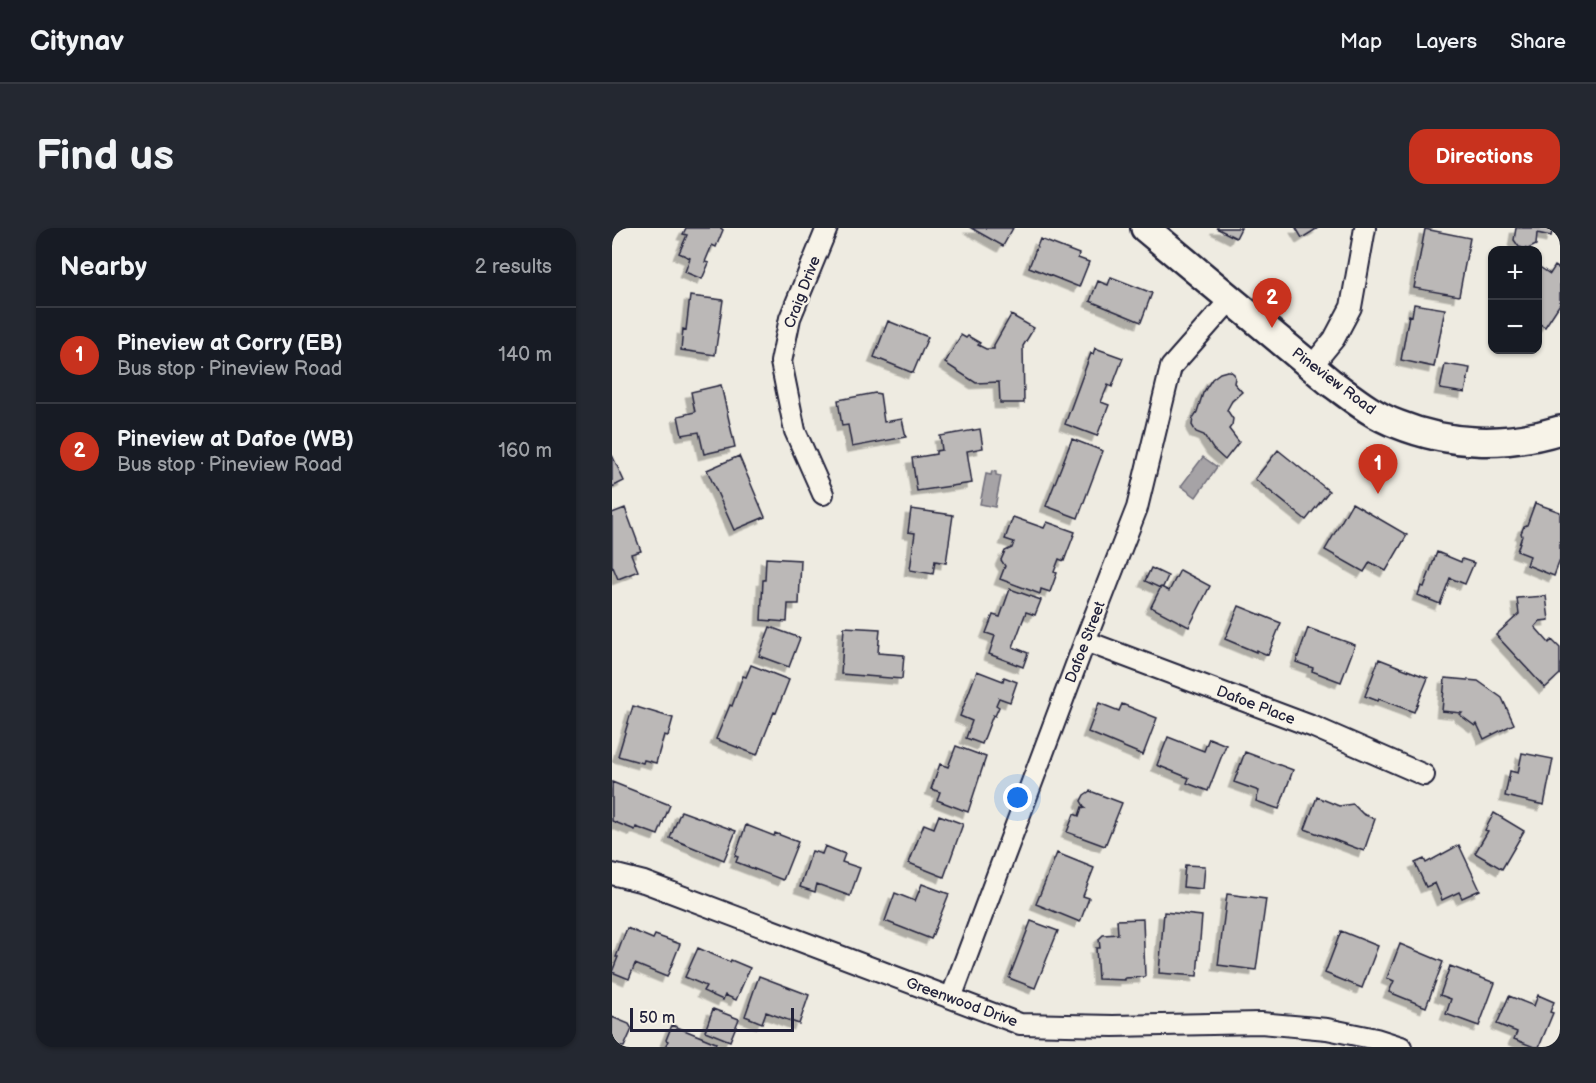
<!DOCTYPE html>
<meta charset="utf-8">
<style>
body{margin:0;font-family:"Balsamiq Sans",sans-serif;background:#242831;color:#f1f3f6}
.controls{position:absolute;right:18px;top:18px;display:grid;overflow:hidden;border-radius:12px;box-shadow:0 2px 4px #0004}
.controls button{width:54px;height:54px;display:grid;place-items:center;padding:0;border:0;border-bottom:2px solid #363941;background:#171b24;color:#f1f3f6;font:30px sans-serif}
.scale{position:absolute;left:18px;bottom:15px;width:164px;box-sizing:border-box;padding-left:6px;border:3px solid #22223b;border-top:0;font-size:16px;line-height:21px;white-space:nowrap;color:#22223b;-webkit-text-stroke:4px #f7f3e8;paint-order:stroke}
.you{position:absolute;left:406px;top:570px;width:21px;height:21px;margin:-15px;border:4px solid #fff;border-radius:50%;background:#1a73e8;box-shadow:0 0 0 9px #1a73e833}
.badge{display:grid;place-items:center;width:39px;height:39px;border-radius:50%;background:#c8321e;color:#fff;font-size:20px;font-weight:700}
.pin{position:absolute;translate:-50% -50px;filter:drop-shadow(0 2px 3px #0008)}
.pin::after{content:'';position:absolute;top:32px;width:21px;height:18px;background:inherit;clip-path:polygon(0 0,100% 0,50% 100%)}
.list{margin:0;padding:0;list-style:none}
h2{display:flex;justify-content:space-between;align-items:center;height:78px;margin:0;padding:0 24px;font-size:26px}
h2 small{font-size:20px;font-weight:400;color:#9ea1a6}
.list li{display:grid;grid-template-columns:39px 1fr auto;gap:18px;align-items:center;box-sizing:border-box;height:96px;padding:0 24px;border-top:2px solid #363941}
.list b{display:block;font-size:22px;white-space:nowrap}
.list p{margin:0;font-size:20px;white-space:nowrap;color:#9ea1a6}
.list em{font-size:20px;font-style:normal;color:#9ea1a6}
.map{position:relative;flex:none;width:948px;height:819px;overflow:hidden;border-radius:18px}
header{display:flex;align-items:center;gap:36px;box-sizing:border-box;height:84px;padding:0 30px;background:#171b24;border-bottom:2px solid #363941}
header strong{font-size:28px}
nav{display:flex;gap:33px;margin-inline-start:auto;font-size:21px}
.intro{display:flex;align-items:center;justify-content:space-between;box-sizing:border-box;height:144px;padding:0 36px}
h1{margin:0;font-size:42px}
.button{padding:15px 27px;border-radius:18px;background:#c8321e;color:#fff;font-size:21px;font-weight:700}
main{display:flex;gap:36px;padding:0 36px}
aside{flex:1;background:#171b24;border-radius:18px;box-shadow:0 2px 4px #0004}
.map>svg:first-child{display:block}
.water{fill:#a6a3a6;stroke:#716f7b;stroke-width:1.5}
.building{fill:#bbb8b7;stroke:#22223b;stroke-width:1.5;filter:url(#shadow)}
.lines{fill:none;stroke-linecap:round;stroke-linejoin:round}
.street-casing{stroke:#22223b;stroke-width:24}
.secondary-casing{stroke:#22223b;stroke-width:32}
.street{stroke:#f7f3e8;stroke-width:20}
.secondary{stroke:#f7f3e8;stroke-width:27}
.labels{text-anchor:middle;stroke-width:5;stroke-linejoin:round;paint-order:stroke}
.street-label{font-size:15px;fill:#22223b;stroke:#f7f3e8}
</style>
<header>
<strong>Citynav</strong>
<nav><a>Map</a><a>Layers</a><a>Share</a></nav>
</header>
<div class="intro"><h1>Find us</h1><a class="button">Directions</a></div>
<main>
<aside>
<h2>Nearby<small>2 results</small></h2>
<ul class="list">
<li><span class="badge">1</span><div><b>Pineview at Corry (EB)</b><p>Bus stop · Pineview Road</p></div><em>140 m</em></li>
<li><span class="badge">2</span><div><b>Pineview at Dafoe (WB)</b><p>Bus stop · Pineview Road</p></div><em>160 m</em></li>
</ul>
</aside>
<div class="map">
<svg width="948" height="819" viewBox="0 0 948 819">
<defs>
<filter id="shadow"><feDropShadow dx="-5.5" dy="5.5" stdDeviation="0" flood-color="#0004"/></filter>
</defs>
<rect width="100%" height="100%" fill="#eeebe1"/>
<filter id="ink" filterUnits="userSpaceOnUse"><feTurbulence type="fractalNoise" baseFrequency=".0167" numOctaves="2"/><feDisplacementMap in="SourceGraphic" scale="12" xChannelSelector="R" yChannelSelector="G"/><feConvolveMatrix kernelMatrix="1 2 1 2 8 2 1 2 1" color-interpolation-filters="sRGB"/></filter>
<g filter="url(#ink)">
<path class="water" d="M591,229L605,239L584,269L569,258Z
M380,243L384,244V247L389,248L383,279L368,276L374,246L379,247Z"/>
<path class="building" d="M74,0H109L111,2L104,19L100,17L93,34L97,35L90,51L73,44L78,30L67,25L75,7L71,6Z
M359,0H401L391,18Z
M604,0H629L624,10Z
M684,0H706L690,10Z
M904,0H941L939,8L925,5L924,17L916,21L907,19L902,12Z
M813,1L858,10L847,68L802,60Z
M428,11L467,26L466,30L477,34L467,59L417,39Z
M926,38L938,46L943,38L948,41V76L933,99L926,95Z
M499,49L540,65L529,94L478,73L486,53L496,57Z
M78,68L111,72L103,127L69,122L71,101L74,102Z
M802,76L833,81L822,139L789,132L797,87L800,88Z
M399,87L422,100L411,118L412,175H388L387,154L364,155L333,135L349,107L354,110L356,108L368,115L366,117L374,121H382V117Z
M276,93L316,109L301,145L262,129Z
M483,120L511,130L500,159L496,157L489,174L497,177L485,208L453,196L479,125L481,126Z
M833,136L858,140L853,165L828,161Z
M615,143H618L622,146L623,150L622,155L630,164L620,173L615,182L621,191L620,197L617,201L627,214L613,232L601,221L592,207L584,204L580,197L581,190L585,184L591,165L600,151L608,145Z
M109,157L123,219L92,226L87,204L70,207L66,188L83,184L79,164Z
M263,165L268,166L272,194L290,191L294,209L240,219L236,197L230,198L226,172Z
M368,201L371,220L355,223L360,255L305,263L300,230L324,226V223L330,222L328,208Z
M460,211L491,223L466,290L434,278Z
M666,222L717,263L694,292L643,251Z
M0,227L12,253L0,259Z
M127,228L153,289L122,302L95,242Z
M740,275L795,307L774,343L758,334L752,344L713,322Z
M923,275L948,284V332L942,348L915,337L918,328L905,323L910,308L909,305L912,298L915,297Z
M13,280L29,323L19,326L26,343L6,351L1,339L0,340V285Z
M299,281L341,287L334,335L323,333L321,346L298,342L303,305L296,304Z
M401,289L432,300L435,294L463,304L452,333L447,331L442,344L445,345L438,364L429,361L428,366L388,351L393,338L389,332L393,323L400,320L402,314L393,311Z
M825,324L849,334L850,331L862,335L853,356L838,350L828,376L806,367L809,358L812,359Z
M154,330L189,332L187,376H176L175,394L149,392L151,352H153Z
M539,340L556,348L551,359L548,360L533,353Z
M568,342L598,358L577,399L539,379L549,359L557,363Z
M398,361L429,372L423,387L414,384L401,419L416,425L411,439L377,426L383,408L374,405L381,387L388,389Z
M934,368L937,392L928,393L923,399L937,415L940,412L948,420V446L933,460L884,407L907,386L905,370Z
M627,378L669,395L656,427L644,422V424L613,411Z
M158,399L188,410L177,439L147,428Z
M232,399L268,401L266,425L292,427L290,451L229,446Z
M696,400L743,417L729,454L700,443L701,440L684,434Z
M767,431L816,450L802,484L767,471L766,473L753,468Z
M139,437L177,452L164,485L162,484L145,527L104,511L118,477L120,478L131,448L134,449Z
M365,443L391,453L392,449L405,454L398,474L387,470L384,477L387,479L383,488L381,487L370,516L354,510L360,493L348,488Z
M833,450L866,453L890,470L902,496L872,511L865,496L863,498L848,487L850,485L830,483Z
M487,475L507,483L510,476L545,490L531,527L476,504Z
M21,478L61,490L56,508L52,507L44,535L32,532L31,535L6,528Z
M556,509L592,523L597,510L614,517L596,563L575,555L577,550L545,537Z
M344,518L374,529L356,584L325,572L328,564L319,561L328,536L336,539Z
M633,524L681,542L667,581L644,573L647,563L622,554Z
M910,525L941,531L932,577L893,568L898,543L906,545Z
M0,554L58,577L46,607L24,599L23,602L0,593Z
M478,563L510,575L493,618L455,604L462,586L467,588L470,579L473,580L469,573L472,567Z
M705,569L727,578L741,576L751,586L763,591L752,623L693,601Z
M69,583L124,603L112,632L58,610Z
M882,585L912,603L890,641L863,625L876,603L873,602Z
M327,587L351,596L332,649L297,635L312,596L322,600Z
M134,597L162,608L163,605L186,614L171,652L124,634L126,629L123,628Z
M847,617L868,662L850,670L847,664L830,672L823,655L814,659L803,635L812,631L814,635Z
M213,618L233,626L230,634L248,640L238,668L205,656L203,664L188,659L200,623L210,626Z
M445,625L482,640L471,668L477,670L468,694L424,676Z
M573,637L593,638L591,661L571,659Z
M310,656L337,666L319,711L273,693L283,665L303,673Z
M615,666L654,671L644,742L606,737Z
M552,684L590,688L585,748L547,745Z
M531,691L533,749L513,750V752L486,751L484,720H488L487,711L491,707L506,706L505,692Z
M419,693L446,703L423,760L397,750Z
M15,700L41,711L43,707L68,716L55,749L23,736L17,751L0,744L6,729H4Z
M729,703L766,718L750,760L713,745Z
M788,716L831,734L814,779L777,764L782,753L775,750Z
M86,720L118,734L119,732L138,740L124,772L113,767L111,772L91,763L94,758L73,749Z
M838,738L883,755L867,798L834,786L839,771L828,767Z
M147,748L197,767L187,796L154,784L150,795L133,788Z
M926,767L942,774L938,784L941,785L927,819H922L902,811L905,804L885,796L897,768L922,778Z
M101,781L127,791L118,813L93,803Z
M0,789L17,796L20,801L12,819H0Z
M60,797L104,815L102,819H53L56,813L54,812Z"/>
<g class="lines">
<defs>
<path id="street" d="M699,139L722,111L739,79L753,0
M211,266L183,203L169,134L178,90L215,0
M473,413L702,499L812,547
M0,646L32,654L408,796L501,798L649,795L715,801L764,811L789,819
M339,770L473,413L525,280L559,139L619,71"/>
<path id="secondary" d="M533,0L718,154C739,169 760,187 785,196C837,217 894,219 948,202"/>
</defs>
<use href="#street" class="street-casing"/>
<use href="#secondary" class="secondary-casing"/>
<use href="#street" class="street"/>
<use href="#secondary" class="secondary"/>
</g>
</g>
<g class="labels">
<g class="street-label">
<text transform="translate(190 64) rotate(-69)" y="5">Craig Drive</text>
<text transform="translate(722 153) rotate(37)" y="5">Pineview Road</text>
<text transform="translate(473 414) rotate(-69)" y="5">Dafoe Street</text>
<text transform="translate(644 477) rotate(21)" y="5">Dafoe Place</text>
<text transform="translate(350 774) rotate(20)" y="5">Greenwood Drive</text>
</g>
</g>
</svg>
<div class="controls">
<button>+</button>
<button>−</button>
</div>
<div class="scale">50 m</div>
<div class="you"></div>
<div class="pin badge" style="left:766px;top:266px">1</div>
<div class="pin badge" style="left:660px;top:100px">2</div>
</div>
</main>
